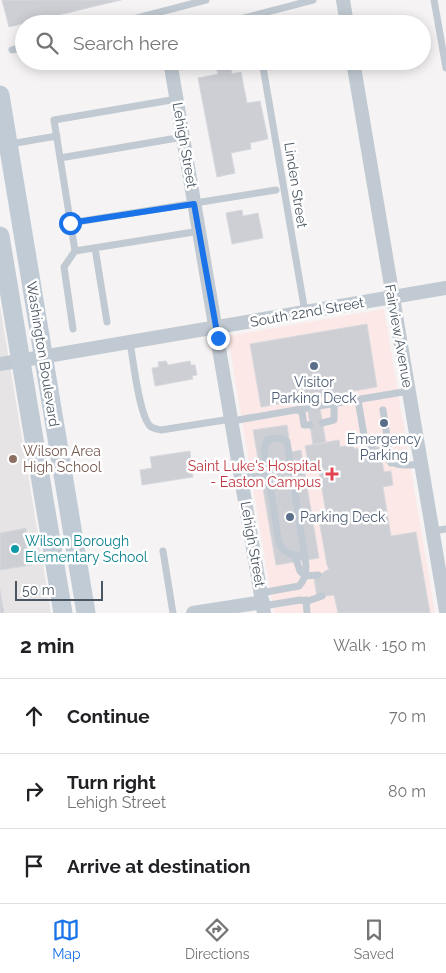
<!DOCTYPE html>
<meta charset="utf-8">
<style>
body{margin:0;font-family:Raleway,sans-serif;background:#f2f2f2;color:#202124}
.scale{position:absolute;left:15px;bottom:12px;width:88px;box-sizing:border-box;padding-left:5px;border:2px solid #4a5661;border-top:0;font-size:14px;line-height:18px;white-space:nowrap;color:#4a5661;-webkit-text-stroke:4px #fff;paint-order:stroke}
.stop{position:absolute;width:15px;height:15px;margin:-11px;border:4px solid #1a73e8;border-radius:50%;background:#fff}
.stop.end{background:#1a73e8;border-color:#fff;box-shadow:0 1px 5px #0008}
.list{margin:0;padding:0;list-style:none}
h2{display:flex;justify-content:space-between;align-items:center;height:65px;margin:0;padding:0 20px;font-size:21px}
h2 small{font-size:16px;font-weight:400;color:#757577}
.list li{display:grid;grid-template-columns:32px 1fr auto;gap:15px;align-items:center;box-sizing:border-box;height:75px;padding:0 20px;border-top:1px solid #e0e0e0}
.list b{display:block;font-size:19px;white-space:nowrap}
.list p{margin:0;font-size:16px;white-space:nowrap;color:#757577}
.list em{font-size:16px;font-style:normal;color:#757577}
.icon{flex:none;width:28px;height:28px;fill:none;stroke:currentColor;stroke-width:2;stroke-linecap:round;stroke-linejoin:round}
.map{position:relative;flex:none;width:446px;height:613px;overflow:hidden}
.search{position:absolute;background:#fff;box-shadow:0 2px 12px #0003;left:15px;right:15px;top:15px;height:55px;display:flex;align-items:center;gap:12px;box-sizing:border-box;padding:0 18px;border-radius:28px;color:#757577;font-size:19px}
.sheet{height:290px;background:#fff}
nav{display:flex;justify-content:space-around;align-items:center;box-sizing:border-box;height:70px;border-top:1px solid #e0e0e0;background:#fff;font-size:14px;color:#757577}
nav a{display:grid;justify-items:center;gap:2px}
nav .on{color:#1a73e8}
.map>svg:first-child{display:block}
.education{fill:#e6e4e5}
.medical{fill:#fce8e6}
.building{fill:#cdcfd5;stroke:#d7d9de}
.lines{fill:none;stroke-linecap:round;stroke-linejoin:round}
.lane{stroke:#c1cad2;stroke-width:7}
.street{stroke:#c1cad2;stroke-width:14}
.secondary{stroke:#c1cbd6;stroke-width:19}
.route{stroke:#1a73e8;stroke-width:6}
.service-dot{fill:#5c6f8a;stroke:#fff;stroke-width:2}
.education-dot{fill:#8d6e63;stroke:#fff;stroke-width:2}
.health-dot{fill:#e0444e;stroke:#fff;stroke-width:2}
.culture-dot{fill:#0f9aa8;stroke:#fff;stroke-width:2}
.labels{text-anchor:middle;stroke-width:5;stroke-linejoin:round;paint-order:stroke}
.street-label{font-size:14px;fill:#4a5661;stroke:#fff}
.service-label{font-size:14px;fill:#4e5e75;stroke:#fff}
.education-label{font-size:14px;fill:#785e54;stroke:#fff;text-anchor:start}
.health-label{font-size:14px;fill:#be3a42;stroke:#fff;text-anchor:end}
.culture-label{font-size:14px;fill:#0d838f;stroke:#fff;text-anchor:start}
</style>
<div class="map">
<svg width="446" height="613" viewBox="0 0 446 613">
<rect width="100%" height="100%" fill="#f5f3f3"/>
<path class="education" d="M0,306L51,613H0Z"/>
<path class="medical" d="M384,309L435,613H274L228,336Z"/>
<path class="building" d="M2,0H121L9,27Z
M230,65L232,74L241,72L247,103L260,101L268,139L250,143L251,149L231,153L235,173L217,177L198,78L218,74L216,67Z
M242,210L243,216L258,213L263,238L232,244L226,213Z
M367,324L377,387L261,407L250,344Z
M166,361L168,365L190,361L191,365H195L197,375L192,376L193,379L155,386L152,368L159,367L158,362Z
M318,397L326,443L313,445L306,399Z
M287,425L291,452L301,450L319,558L276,565L253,430Z
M339,440L340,447L353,444L354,449L379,445L384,472L391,471L393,485L383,487L391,536L416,532L430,613H338L334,595L317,597L314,578L329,569L327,565L319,520L327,519L319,471L310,473L305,446Z
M190,451L193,477L142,485L140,470L152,468L150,457Z
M26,528L32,565L0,570V533Z
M0,590L4,613H0Z"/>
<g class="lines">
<path class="lane" d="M434,0L446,68
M114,24L206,0
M221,24L313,0
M12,50L24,47
M262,61L305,312
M177,99L54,120L75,251L200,231
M10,144L57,136
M60,158L183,137
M70,223L276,190
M95,248L107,322
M73,329L64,267L75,251
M130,342C133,359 139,415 150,426C153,429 157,429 161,430L231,419
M358,400L365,441L371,446
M319,406L409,391
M297,410L302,412L304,425H310
M383,410L391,463
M232,421L307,408
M322,423L334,420V405L337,403L334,402L332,395
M381,455C396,467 402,466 421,464
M247,473L250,466L259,464
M241,474L247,473L252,477L261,476
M432,531L446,529
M163,551L173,613
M295,556L300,571L305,576
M305,576L318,575
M261,593L299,586C305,580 306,573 306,565L287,442C282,436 274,439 267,440L264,450L279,543C282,552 293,556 302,556L304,553
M306,600L307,613
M263,606L300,600L308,601L322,596"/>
<path class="street" d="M343,0L347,24
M170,61L264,613
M353,61L446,611
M0,364L446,288
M193,613L263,602"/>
<path class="secondary" d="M0,95L86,613
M0,236L63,613"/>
</g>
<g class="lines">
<path class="route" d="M70,223L194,204L218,338"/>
</g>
<g class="service-dot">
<circle cx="314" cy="366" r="5"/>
<circle cx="384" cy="423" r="5"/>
<circle cx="290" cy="517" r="5"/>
</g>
<circle class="education-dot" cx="13" cy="459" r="5"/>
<path class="health-dot" d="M329.5 466.5h5v5h5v5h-5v5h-5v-5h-5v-5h5z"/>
<circle class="culture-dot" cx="15" cy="549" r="5"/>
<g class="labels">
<g class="street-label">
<text transform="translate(185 145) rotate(80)" y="5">Lehigh Street</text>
<text transform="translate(296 185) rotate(81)" y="5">Linden Street</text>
<text transform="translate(307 312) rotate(-10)" y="5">South 22nd Street</text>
<text transform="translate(399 336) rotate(80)" y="5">Fairview Avenue</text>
<text transform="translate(43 354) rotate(81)" y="5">Washington Boulevard</text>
<text transform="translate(253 544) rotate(80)" y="5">Lehigh Street</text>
</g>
<g class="service-label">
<text x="314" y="387">Visitor<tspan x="314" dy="16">Parking Deck</tspan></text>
<text x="384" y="444">Emergency<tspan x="384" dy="16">Parking</tspan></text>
<text x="300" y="522" text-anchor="start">Parking Deck</text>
</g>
<g class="education-label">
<text x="23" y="456">Wilson Area<tspan x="23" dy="16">High School</tspan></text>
</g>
<g class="health-label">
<text x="321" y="471">Saint Luke's Hospital<tspan x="321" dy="16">- Easton Campus</tspan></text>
</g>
<g class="culture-label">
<text x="25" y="546">Wilson Borough<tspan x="25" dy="16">Elementary School</tspan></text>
</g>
</g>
</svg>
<div class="scale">50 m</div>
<div class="stop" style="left:70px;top:223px"></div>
<div class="stop end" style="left:218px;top:338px"></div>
<div class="search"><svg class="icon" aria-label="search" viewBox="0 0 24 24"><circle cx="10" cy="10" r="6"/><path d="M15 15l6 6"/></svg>Search here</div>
</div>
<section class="sheet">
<h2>2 min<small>Walk · 150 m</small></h2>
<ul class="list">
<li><svg class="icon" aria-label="ahead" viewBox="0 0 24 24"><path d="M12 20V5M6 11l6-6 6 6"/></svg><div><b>Continue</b></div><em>70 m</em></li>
<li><svg class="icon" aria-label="right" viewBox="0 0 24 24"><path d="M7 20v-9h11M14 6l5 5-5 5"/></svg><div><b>Turn right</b><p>Lehigh Street</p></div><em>80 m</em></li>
<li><svg class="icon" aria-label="arrive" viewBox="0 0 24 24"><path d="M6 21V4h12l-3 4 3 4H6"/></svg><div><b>Arrive at destination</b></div></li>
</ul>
</section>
<nav>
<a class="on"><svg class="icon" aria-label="map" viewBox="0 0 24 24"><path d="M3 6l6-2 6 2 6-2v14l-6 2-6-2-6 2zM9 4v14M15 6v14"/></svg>Map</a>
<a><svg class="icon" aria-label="directions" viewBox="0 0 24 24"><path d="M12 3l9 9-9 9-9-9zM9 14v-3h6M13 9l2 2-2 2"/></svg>Directions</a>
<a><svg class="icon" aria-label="saved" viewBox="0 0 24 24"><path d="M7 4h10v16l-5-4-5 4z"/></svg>Saved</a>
</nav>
